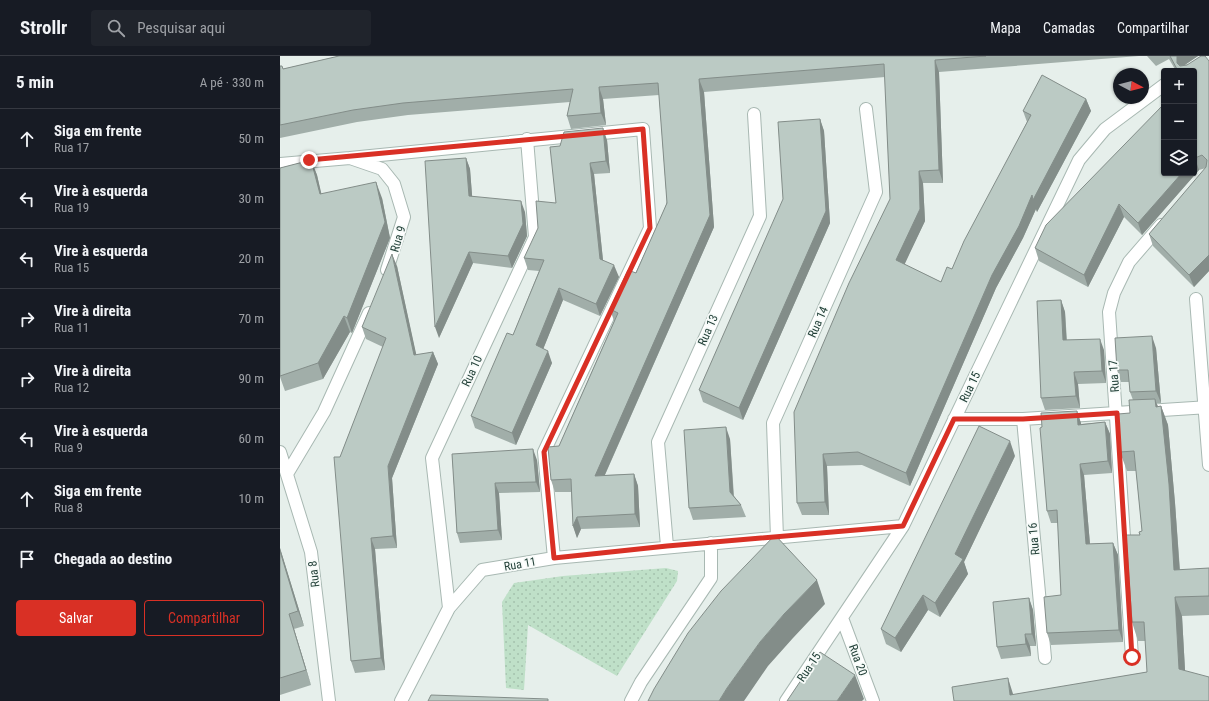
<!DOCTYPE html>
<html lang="pt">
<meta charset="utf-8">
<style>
body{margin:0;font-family:"Roboto Condensed",sans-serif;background:#20242c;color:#f1f3f6}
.controls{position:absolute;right:12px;top:12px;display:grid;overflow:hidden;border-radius:4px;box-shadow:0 1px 3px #0004}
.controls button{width:36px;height:36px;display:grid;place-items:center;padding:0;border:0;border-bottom:1px solid #363941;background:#171b24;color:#f1f3f6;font:20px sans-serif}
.compass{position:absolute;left:833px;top:12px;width:36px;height:36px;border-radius:50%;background:#171b24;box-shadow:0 1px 3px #0004;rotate:97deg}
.stop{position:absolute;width:12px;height:12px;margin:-9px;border:3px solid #d93025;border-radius:50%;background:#fff}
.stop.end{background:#d93025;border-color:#fff;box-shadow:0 1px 4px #0008}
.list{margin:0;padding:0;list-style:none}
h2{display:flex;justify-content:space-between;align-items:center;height:52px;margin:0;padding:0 16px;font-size:17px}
h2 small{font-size:13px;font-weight:400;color:#9ea1a6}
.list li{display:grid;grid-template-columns:26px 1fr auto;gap:12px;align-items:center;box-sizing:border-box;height:60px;padding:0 16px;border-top:1px solid #363941}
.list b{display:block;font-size:15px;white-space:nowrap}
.list p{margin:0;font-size:13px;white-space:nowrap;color:#9ea1a6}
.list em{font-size:13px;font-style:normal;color:#9ea1a6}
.actions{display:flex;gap:8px;padding:12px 16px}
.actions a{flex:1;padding:9px 0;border:1px solid #d93025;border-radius:4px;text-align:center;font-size:14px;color:#d93025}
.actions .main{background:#d93025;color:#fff}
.icon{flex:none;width:22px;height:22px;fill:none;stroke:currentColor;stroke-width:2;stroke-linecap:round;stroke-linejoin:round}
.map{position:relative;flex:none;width:929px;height:645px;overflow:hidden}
header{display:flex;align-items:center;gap:24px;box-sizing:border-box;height:56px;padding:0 20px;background:#171b24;border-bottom:1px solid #363941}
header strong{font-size:19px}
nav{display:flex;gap:22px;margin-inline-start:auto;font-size:14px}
.search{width:280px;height:36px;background:#20242c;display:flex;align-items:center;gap:10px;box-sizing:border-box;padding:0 14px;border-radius:4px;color:#9ea1a6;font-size:15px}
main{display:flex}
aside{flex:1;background:#171b24}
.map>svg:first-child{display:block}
.grass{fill:url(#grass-dots)}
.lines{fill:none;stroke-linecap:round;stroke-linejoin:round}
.minor-casing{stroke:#a8b8b2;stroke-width:14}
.minor{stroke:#fff;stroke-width:12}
.wall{fill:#a1aea9}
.shaded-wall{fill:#838d89}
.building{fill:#bbcac4;stroke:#838d89}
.route{stroke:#d93025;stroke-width:5}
.labels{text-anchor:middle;stroke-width:3.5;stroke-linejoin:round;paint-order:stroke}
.street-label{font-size:12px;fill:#24423a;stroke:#f7fbf9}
</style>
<header>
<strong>Strollr</strong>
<div class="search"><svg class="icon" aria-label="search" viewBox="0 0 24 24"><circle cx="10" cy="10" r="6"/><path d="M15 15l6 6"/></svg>Pesquisar aqui</div>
<nav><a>Mapa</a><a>Camadas</a><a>Compartilhar</a></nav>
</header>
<main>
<aside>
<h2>5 min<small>A pé · 330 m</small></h2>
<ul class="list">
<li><svg class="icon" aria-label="ahead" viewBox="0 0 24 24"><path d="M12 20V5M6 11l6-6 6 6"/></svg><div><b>Siga em frente</b><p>Rua 17</p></div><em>50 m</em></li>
<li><svg class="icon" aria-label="left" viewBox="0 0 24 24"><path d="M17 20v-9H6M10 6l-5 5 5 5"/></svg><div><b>Vire à esquerda</b><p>Rua 19</p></div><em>30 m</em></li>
<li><svg class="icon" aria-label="left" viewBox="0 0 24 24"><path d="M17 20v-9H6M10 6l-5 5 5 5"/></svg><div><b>Vire à esquerda</b><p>Rua 15</p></div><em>20 m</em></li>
<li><svg class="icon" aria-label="right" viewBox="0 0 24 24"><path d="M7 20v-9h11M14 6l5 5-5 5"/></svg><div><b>Vire à direita</b><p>Rua 11</p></div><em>70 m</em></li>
<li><svg class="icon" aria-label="right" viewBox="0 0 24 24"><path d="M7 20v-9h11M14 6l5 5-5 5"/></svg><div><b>Vire à direita</b><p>Rua 12</p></div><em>90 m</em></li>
<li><svg class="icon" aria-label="left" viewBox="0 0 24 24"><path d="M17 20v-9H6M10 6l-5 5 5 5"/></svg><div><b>Vire à esquerda</b><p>Rua 9</p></div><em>60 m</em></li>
<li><svg class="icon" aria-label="ahead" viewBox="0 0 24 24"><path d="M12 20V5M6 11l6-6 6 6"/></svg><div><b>Siga em frente</b><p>Rua 8</p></div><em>10 m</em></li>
<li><svg class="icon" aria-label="arrive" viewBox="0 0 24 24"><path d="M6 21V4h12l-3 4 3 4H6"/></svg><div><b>Chegada ao destino</b></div></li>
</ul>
<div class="actions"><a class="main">Salvar</a><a>Compartilhar</a></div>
</aside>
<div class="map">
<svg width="929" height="645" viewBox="0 0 929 645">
<defs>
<pattern id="grass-dots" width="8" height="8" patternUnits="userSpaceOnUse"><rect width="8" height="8" fill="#bfe0c8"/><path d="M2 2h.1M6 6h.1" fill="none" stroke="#a4c1ad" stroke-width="1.8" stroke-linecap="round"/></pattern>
</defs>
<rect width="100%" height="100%" fill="#e6efeb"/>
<path class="grass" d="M386,512L398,515L397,525L337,620L248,569L244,634L226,632L222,546L234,527L283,520Z"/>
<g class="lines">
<defs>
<path id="minor" d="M0,108L70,102
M107,214L124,161L114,128L102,113L70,102L363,73L370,172L264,396L274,502
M916,243L929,409
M674,363H743L929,351
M743,363L765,602
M0,396L31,496L49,645
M7,418L44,356L89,257
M497,482L493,367L596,136L586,53
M387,490L378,386L480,160L474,58
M169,552L152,402L255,181L247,83
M562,562L593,645
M852,601L829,256L834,237L849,206L881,169
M121,645L169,552L202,514L274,502L623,470
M351,645L361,626L431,522V487
M506,645L623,470L799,104L825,73L884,29"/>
</defs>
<use href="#minor" class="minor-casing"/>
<use href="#minor" class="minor"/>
</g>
<path class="wall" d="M59,0H859L659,16L663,127H643L645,165L624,208L661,226L672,213L747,66L743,55L806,43L811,55L757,156L756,153L743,182L716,232L630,430L582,409L547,410L549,459H522L517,447L610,143L605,21L424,36L434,171L325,419L354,418L358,430L360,471L301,473L297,482L293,470L291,436H275L271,424L279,390L334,265L330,253L356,217L387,147L379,39L323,43L326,69L291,73L287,60L290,46L128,59L77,66L0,82V10L3,13Z
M867,0H918L904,9L929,5V215L914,231L873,190L869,178L926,112L919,114L862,179L844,161L808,231L759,205L755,192L884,117L914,15H896L889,3L876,10Z
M540,63L544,75L550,167L463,364L423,346L419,334Z
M327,84L330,117L314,118L323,204L339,221L320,260L283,244L263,293L272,307L236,389L195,372L191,360L233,279L259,215L248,214L244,202L276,147L280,90Z
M186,102L190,113L192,140L245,156L247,180L232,212L193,207L159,282Z
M31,104L37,119L41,138L102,142L110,182L72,277L70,276L43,323L5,335L0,321V112Z
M117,210L136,299L153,296L158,308L112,422L117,492L95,493L105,614L75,617L71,605L60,401L103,291L86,283L82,271Z
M781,244L785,256L787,284L824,294L826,327L798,328L800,352L765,354L761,342Z
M876,292L881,347H876L878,350H881L888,369L895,447L900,514L929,512V559L902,560L905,614L734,639L867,616L866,585H858L852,566L860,479L862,475L856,415H847L840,396L850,357L853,344L850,336L849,326H841L837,314Z
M797,355L801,368L825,366L830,378L832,417L804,419L810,488L833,487L838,499L843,586L771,589L767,577L781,539L778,467H771L767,455L762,371Z
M450,383L454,440L461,449L466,461L413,464L409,452Z
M172,398L257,404L260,436L219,437L222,484L180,487L177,477Z
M735,400L684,506L688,518L660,561L648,554L621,596L606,588L601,573Z
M0,492L24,570L14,573L31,629L0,639Z
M749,542L753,554L756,590H750L751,600L721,603L717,591Z"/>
<path class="shaded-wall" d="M897,0H918L902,11L897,7Z
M655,4L659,16L663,127L659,114Z
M419,23L424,36L434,171L319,432L315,420Z
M319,31L323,43L326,69L321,57Z
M806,43L811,55L757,156L756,153L743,182L716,232L630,430L626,417L712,219L752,139Z
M540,63L544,75L550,167L463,364L459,352Z
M323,72L327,84L330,117L326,105Z
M186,102L190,113L193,151L189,140Z
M915,102L919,114L862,179L858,167L902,117H914V103Z
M31,104L37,119L45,153L40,138Z
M310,107L314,118L324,214L320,203Z
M639,115L643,127L645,165L621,216L616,204Z
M96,126L102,142L110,182L72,277L67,262Z
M241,145L245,156L247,180L232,212L228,200Z
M839,148L844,161L808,231L804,219Z
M189,196L193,207L159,282L155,271Z
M112,198L117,210L139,311L134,299Z
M929,199V215L914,231L909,219Z
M334,209L339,221L320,260L316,248Z
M279,232L283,244L260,301L256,289Z
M781,244L785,256L787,296L783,284Z
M64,260L70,276L43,323L38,307Z
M872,280L876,292L881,347L876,335Z
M820,283L824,294L826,327L822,315Z
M268,295L272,307L236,389L232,377Z
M153,296L158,308L112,422L117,492L113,480L108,410Z
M794,316L798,328L800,352L796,340Z
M875,343L882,362L876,351Z
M881,350L888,369L895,447L901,533L894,514Z
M797,355L801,367L802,380L798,369Z
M825,366L830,378L832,417L828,405Z
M446,371L450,383L454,448L450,436Z
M730,385L735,400L684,506L688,518L660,561L655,547L675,498Z
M253,393L257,404L260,436L256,426Z
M543,398L547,410L549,459L545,446Z
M800,408L804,419L811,500L806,488Z
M354,418L358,430L360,471L355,458Z
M215,427L219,437L222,484L218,474Z
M297,461L301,473L297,482L293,470Z
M91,482L95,493L105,614L101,602Z
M833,487L838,499L843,586L839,574Z
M0,492L24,570L18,555L0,495Z
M537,524L545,548L513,582L488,610L464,645H439L447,632L480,586L504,558Z
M643,539L648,554L621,596L615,582Z
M895,541L902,560L906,632L899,613Z
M749,542L753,554L756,590L752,578Z
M9,558L14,573L31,629L26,614Z
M745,578L750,590L751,600L746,588Z
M575,619L584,643L582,645H557Z
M728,622L734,641L730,639Z"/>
<path class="building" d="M59,0H706L655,4L659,114L639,115L640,153L616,204L661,226L667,211L672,213L684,185L751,59L743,55L762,19L806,43L753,144L752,139L739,170L712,219L626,417L578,396L543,398L545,446L517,447L514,356L569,227L610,143L604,8L419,23L430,159L315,420L354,418L355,458L297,461L293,470L291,423L271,424L268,391L279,390L338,257L330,253L348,214L356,217L387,147L378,27L319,31L321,57L287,60L293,33L123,47L73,54L0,69V10H2L3,13Z
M890,0H897V7L900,10L907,9L921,0H925L929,5V199L909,219L869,178L926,111L927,104L922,99L915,102L914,103V15H898Z
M884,48V117H902L858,167L839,148L804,219L755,192L766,169Z
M540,63L546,155L459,352L419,334L503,143L498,66Z
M323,72L326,105L310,107L320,203L334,209L316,248L279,232L256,289L268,295L232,377L191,360L227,277L233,279L264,204L244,202L258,172L256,145L276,147L270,91L280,90L284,76Z
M186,102L189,140L241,145L243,168L228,200L189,196L155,271L145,105Z
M31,104L40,138L96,126L105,166L67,262L64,260L38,307L0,320V112Z
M112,198L134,299L153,296L108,410L113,480L91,482L101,602L71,605L54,401H60L106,282L82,271Z
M781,244L783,284L820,283L822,315L794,316L796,340L761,342L757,245Z
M872,280L876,335L850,336L848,314H837L835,282Z
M875,343L876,351L881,350L889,428L894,514L929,512V540L895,541L899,613L929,621V645H674L672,631L728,622L730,639L867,616L864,566H852L846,479H860L859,476L862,475L854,395L840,396L838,358L850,357L849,344Z
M797,355L798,369L825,366L828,405L800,408L806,488L833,487L839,574L767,577L764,541L781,539L777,454L767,455L760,372L762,371L761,357Z
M699,370L730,385L675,498L683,503L655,547L643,539L615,582L601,573Z
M446,371L450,436L461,449L409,452L404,374Z
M253,393L256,426L215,427L218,474L177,477L172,398Z
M495,479L537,524L504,558L480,586L447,632L439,645H368L374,633L408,577L441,535Z
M0,495L18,555L9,558L26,614L0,622Z
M749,542L752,578H745L746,588L717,591L713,546Z
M540,596L575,619L557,645H507Z
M151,639L268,643V645H148Z"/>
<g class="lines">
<path class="route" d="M29,104L363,73L370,172L264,396L274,502L387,490L623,470L674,363H743L837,357L852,601"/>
</g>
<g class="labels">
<g class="street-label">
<text transform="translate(118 183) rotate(-73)" y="4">Rua 9</text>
<text transform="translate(538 266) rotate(-66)" y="4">Rua 14</text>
<text transform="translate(428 274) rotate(-66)" y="4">Rua 13</text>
<text transform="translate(192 315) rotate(-65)" y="4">Rua 10</text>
<text transform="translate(834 320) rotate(-94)" y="4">Rua 17</text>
<text transform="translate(690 331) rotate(-64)" y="4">Rua 15</text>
<text transform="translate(754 483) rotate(-95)" y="4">Rua 16</text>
<text transform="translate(240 508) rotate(-10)" y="4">Rua 11</text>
<text transform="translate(34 518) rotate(-97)" y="4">Rua 8</text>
<text transform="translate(578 604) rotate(70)" y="4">Rua 20</text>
<text transform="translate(529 611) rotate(-56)" y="4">Rua 15</text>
</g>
</g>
</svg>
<div class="controls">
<button>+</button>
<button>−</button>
<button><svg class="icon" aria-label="layers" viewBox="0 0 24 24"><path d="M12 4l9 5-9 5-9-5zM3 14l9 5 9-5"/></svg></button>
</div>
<svg class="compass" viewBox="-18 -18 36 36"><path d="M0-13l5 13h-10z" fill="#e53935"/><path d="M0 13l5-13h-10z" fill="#9ea1a6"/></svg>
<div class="stop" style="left:852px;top:601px"></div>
<div class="stop end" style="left:29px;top:104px"></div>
</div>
</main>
